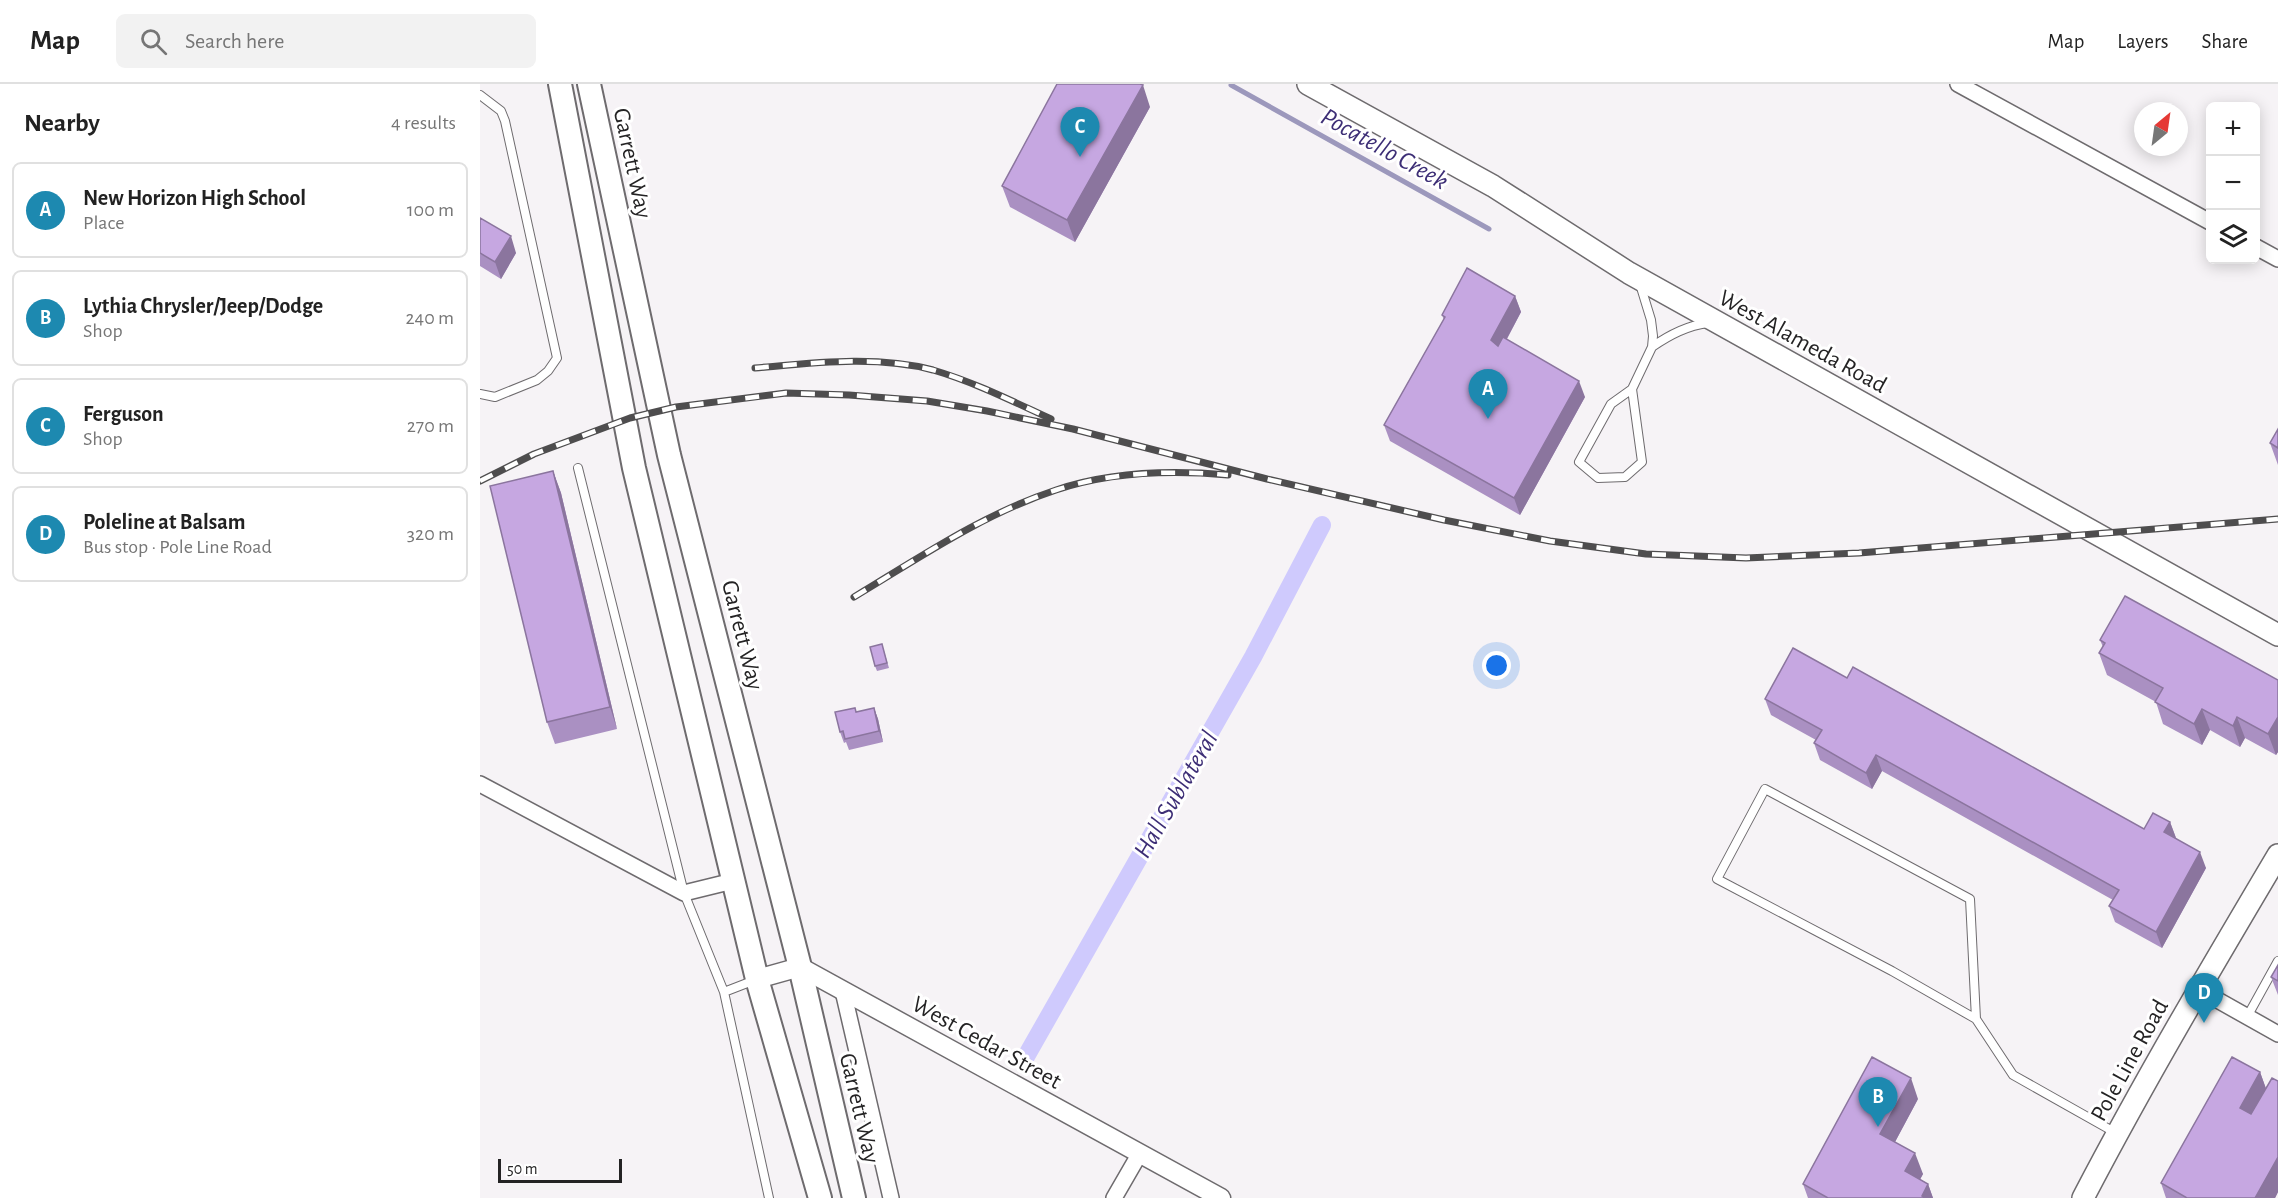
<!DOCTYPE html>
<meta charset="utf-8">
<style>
body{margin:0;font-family:"Alegreya Sans",sans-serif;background:#f2f2f2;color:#222}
.controls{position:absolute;right:18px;top:18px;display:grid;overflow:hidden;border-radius:9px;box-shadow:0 3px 15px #0003}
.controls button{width:54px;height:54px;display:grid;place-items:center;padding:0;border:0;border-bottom:2px solid #e0e0e0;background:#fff;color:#222;font:30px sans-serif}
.compass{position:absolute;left:1654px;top:18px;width:54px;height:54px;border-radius:50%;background:#fff;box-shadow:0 3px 15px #0003;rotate:29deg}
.scale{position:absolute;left:18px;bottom:15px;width:124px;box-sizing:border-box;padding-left:6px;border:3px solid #242324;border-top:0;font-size:16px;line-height:21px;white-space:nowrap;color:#242324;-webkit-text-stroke:4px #fff;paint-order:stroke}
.you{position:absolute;left:1017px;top:582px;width:21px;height:21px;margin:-15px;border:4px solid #fff;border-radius:50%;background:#1a73e8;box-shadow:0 0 0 9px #1a73e833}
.badge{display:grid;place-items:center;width:39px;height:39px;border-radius:50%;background:#1d89b0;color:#fff;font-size:20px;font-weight:700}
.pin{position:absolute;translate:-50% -50px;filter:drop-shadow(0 2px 3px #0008)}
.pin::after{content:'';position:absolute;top:32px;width:21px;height:18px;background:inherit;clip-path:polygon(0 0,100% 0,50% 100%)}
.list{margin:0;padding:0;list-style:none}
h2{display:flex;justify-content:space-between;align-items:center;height:78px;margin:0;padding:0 24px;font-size:26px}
h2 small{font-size:20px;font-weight:400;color:#767676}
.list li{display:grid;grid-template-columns:39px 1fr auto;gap:18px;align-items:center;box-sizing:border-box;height:96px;margin:0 12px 12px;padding:0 12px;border:2px solid #e0e0e0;border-radius:9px}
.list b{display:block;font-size:22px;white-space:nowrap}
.list p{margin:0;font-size:20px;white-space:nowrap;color:#767676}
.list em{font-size:20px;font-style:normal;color:#767676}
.icon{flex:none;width:33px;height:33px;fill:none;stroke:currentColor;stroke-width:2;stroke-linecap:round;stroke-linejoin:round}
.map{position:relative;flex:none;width:1798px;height:1114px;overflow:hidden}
header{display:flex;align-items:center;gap:36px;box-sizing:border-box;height:84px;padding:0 30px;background:#fff;border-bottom:2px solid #e0e0e0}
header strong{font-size:28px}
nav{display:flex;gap:33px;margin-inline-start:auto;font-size:21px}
.search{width:420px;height:54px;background:#f2f2f2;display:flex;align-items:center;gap:15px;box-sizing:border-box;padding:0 21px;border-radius:9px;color:#767676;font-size:22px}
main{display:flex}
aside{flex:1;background:#fff}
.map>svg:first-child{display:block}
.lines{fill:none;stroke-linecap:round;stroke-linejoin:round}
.stream{stroke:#9c98bc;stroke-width:5}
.canal{stroke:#cfcafd;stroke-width:18}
.service-casing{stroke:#6e6b6e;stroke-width:10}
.minor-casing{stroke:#6e6b6e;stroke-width:18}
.tertiary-casing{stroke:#6e6b6e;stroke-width:21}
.secondary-casing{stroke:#6e6b6e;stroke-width:24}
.primary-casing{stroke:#6e6b6e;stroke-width:26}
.service{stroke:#fff;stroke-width:8}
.minor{stroke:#fff;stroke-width:15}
.tertiary{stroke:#fff;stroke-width:18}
.secondary{stroke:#fff;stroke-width:21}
.primary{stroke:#fff;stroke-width:22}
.rail-casing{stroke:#4e4d4e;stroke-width:7}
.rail{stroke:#fff;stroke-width:4.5;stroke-dasharray:14;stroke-linecap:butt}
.wall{fill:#aa90c2}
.shaded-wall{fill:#8b759e}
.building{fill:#c6a7e1;stroke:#8b759e;stroke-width:1.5}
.labels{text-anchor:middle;stroke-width:6;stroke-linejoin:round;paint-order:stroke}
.street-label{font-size:24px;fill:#242324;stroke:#fff}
.water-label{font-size:26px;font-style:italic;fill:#3d2e76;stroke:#fff}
</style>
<header>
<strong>Map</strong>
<div class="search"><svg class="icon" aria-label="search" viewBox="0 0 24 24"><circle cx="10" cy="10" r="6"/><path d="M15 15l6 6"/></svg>Search here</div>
<nav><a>Map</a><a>Layers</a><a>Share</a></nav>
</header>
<main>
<aside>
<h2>Nearby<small>4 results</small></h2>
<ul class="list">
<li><span class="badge">A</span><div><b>New Horizon High School</b><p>Place</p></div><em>100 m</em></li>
<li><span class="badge">B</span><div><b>Lythia Chrysler/Jeep/Dodge</b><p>Shop</p></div><em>240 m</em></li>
<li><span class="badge">C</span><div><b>Ferguson</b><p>Shop</p></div><em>270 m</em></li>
<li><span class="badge">D</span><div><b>Poleline at Balsam</b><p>Bus stop · Pole Line Road</p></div><em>320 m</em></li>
</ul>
</aside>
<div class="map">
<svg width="1798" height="1114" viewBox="0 0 1798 1114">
<rect width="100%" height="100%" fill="#f6f3f6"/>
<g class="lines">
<path class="stream" d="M751,1L1009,145"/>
<path class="canal" d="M544,976L773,573L842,441"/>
<defs>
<path id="service" d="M0,11L21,27L25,37L77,274L68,287L57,296L15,313L0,310
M1172,263C1189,251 1206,242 1227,239
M1152,305L1162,378L1145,393L1118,394L1099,378L1131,320L1152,305L1172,263L1173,252L1171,236L1160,200
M98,384L204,809L244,908L289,1114
M244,908L275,896
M1767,933L1798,877
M1496,935L1490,815L1285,705L1237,795L1412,887L1496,935L1533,991L1636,1049"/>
<path id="minor" d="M1478,0L1730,138
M1776,163L1798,175
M0,700L204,809L253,797
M1718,905L1798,950
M363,907L411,1114
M634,1114L660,1069"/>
<path id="tertiary" d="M277,895L320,883L741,1114"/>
<path id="secondary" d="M828,0L1013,102L1149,189L1798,551
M1603,1114C1664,997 1731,884 1798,771"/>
<path id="primary" d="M80,0L154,384L277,895L340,1114
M109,0L189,371L320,883L374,1114"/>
</defs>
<use href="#service" class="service-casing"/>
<use href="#minor" class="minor-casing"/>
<use href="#tertiary" class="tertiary-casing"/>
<use href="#secondary" class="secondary-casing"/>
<use href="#primary" class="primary-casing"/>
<use href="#service" class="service"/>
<use href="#minor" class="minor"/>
<use href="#tertiary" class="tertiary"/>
<use href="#secondary" class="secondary"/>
<use href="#primary" class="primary"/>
<defs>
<path id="rail" d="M275,284C333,279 396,271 453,286C494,298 532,317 571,335
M0,397L54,370L150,334L196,323L306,309L369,311L447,317L507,327L593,345L787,395L964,436L1070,457L1166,470L1266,474L1379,469L1798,435
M374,513C439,474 503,430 576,406C629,388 692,386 748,391"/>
</defs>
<use href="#rail" class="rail-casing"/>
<use href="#rail" class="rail"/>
</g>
<path class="wall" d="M670,23L595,158L530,123L522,102Z
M0,134L36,169L21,195L0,182Z
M1035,212L1041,228L1027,255L1105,313L1040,431L910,357L904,341L964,236L962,231Z
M1798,345V381L1790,359Z
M73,387L81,409L137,645L75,660L67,638Z
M1620,556L1798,596V668L1796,671L1765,654L1760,663L1730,646L1722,661L1683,640L1676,618L1627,591L1619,569L1623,563Z
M402,560L409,584L397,587L395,582Z
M1367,594L1664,745L1690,738L1696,754L1726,784L1682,864L1635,838L1629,822L1633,816L1402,687L1392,705L1340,676L1334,659L1336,656L1291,631L1285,615Z
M394,624L398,635L403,658L369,666L366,658L364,659L360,648L377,628Z
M1798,881V911L1791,893Z
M1780,988L1786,1005L1798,997V1108L1795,1114H1686L1681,1099Z
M1438,1015L1415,1058L1443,1090L1440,1095L1448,1100L1453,1114H1328L1323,1100Z"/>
<path class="shaded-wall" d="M663,1L670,23L595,158L587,136Z
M31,152L36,169L21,195L15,178Z
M1035,212L1041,228L1017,273L1011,256Z
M1099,297L1105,313L1040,431L1034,414Z
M73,387L81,409L137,645L130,623Z
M394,624L398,635L403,658L399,647Z
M1722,625L1730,646L1722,661L1714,640Z
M1757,633L1765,654L1760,663L1753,642Z
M1798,633V668L1796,671L1788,650Z
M1396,671L1402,687L1392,705L1386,689Z
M1690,738L1696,754L1684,748Z
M1720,768L1726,784L1682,864L1676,848Z
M1780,988L1788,1010L1768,1045L1760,1024Z
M1431,994L1438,1015L1408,1071L1400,1050Z
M1435,1069L1443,1090L1433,1109L1425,1087Z
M1798,1073V1108L1795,1114H1775Z
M1448,1100L1453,1114H1442V1112Z"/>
<path class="building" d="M577,0H660L663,1L587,136L522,102Z
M0,134L31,152L15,178L0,169Z
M987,184L1035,212L1011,256L1018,262L1023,253L1099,297L1034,414L904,341L965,233L962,231Z
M1798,345V364L1790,359Z
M73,387L130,623L67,638L10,402Z
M1645,512L1798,596V633L1788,650L1757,633L1753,642L1722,625L1714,640L1675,618L1683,604L1619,569L1625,559L1620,556Z
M402,560L407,579L395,582L390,563Z
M1313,564L1367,594L1373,583L1664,745L1673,729L1690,738L1684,748L1720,768L1676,848L1629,822L1639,806L1396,671L1386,689L1334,659L1342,646L1285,615Z
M375,624L376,628L394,624L399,647L365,655L363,647L360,648L355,628Z
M1798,881V897L1791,893Z
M1392,973L1431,994L1400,1050L1435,1069L1425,1087L1448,1100L1442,1112L1446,1114H1348L1323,1100Z
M1752,973L1780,988L1760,1024L1771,1030L1792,994L1798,997V1073L1775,1114H1707L1681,1099Z"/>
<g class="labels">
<g class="street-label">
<text transform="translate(153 79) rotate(78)" y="8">Garrett Way</text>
<text transform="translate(1323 257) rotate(29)" y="8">West Alameda Road</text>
<text transform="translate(263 551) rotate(76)" y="8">Garrett Way</text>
<text transform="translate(507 958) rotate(29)" y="8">West Cedar Street</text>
<text transform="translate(1649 976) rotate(-61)" y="8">Pole Line Road</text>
<text transform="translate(380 1024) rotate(77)" y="8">Garrett Way</text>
</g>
<g class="water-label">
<text transform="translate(905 64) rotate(29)" y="9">Pocatello Creek</text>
<text transform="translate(695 710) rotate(-60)" y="9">Hall Sublateral</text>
</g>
</g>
</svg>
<div class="controls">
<button>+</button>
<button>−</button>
<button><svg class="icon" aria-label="layers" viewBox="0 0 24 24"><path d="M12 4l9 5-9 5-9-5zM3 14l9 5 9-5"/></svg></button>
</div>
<svg class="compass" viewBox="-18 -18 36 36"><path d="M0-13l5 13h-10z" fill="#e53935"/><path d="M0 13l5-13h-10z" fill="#767676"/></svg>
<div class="scale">50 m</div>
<div class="you"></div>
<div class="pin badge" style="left:1008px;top:335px">A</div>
<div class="pin badge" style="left:1398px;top:1043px">B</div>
<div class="pin badge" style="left:600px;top:73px">C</div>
<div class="pin badge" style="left:1724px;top:939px">D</div>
</div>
</main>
